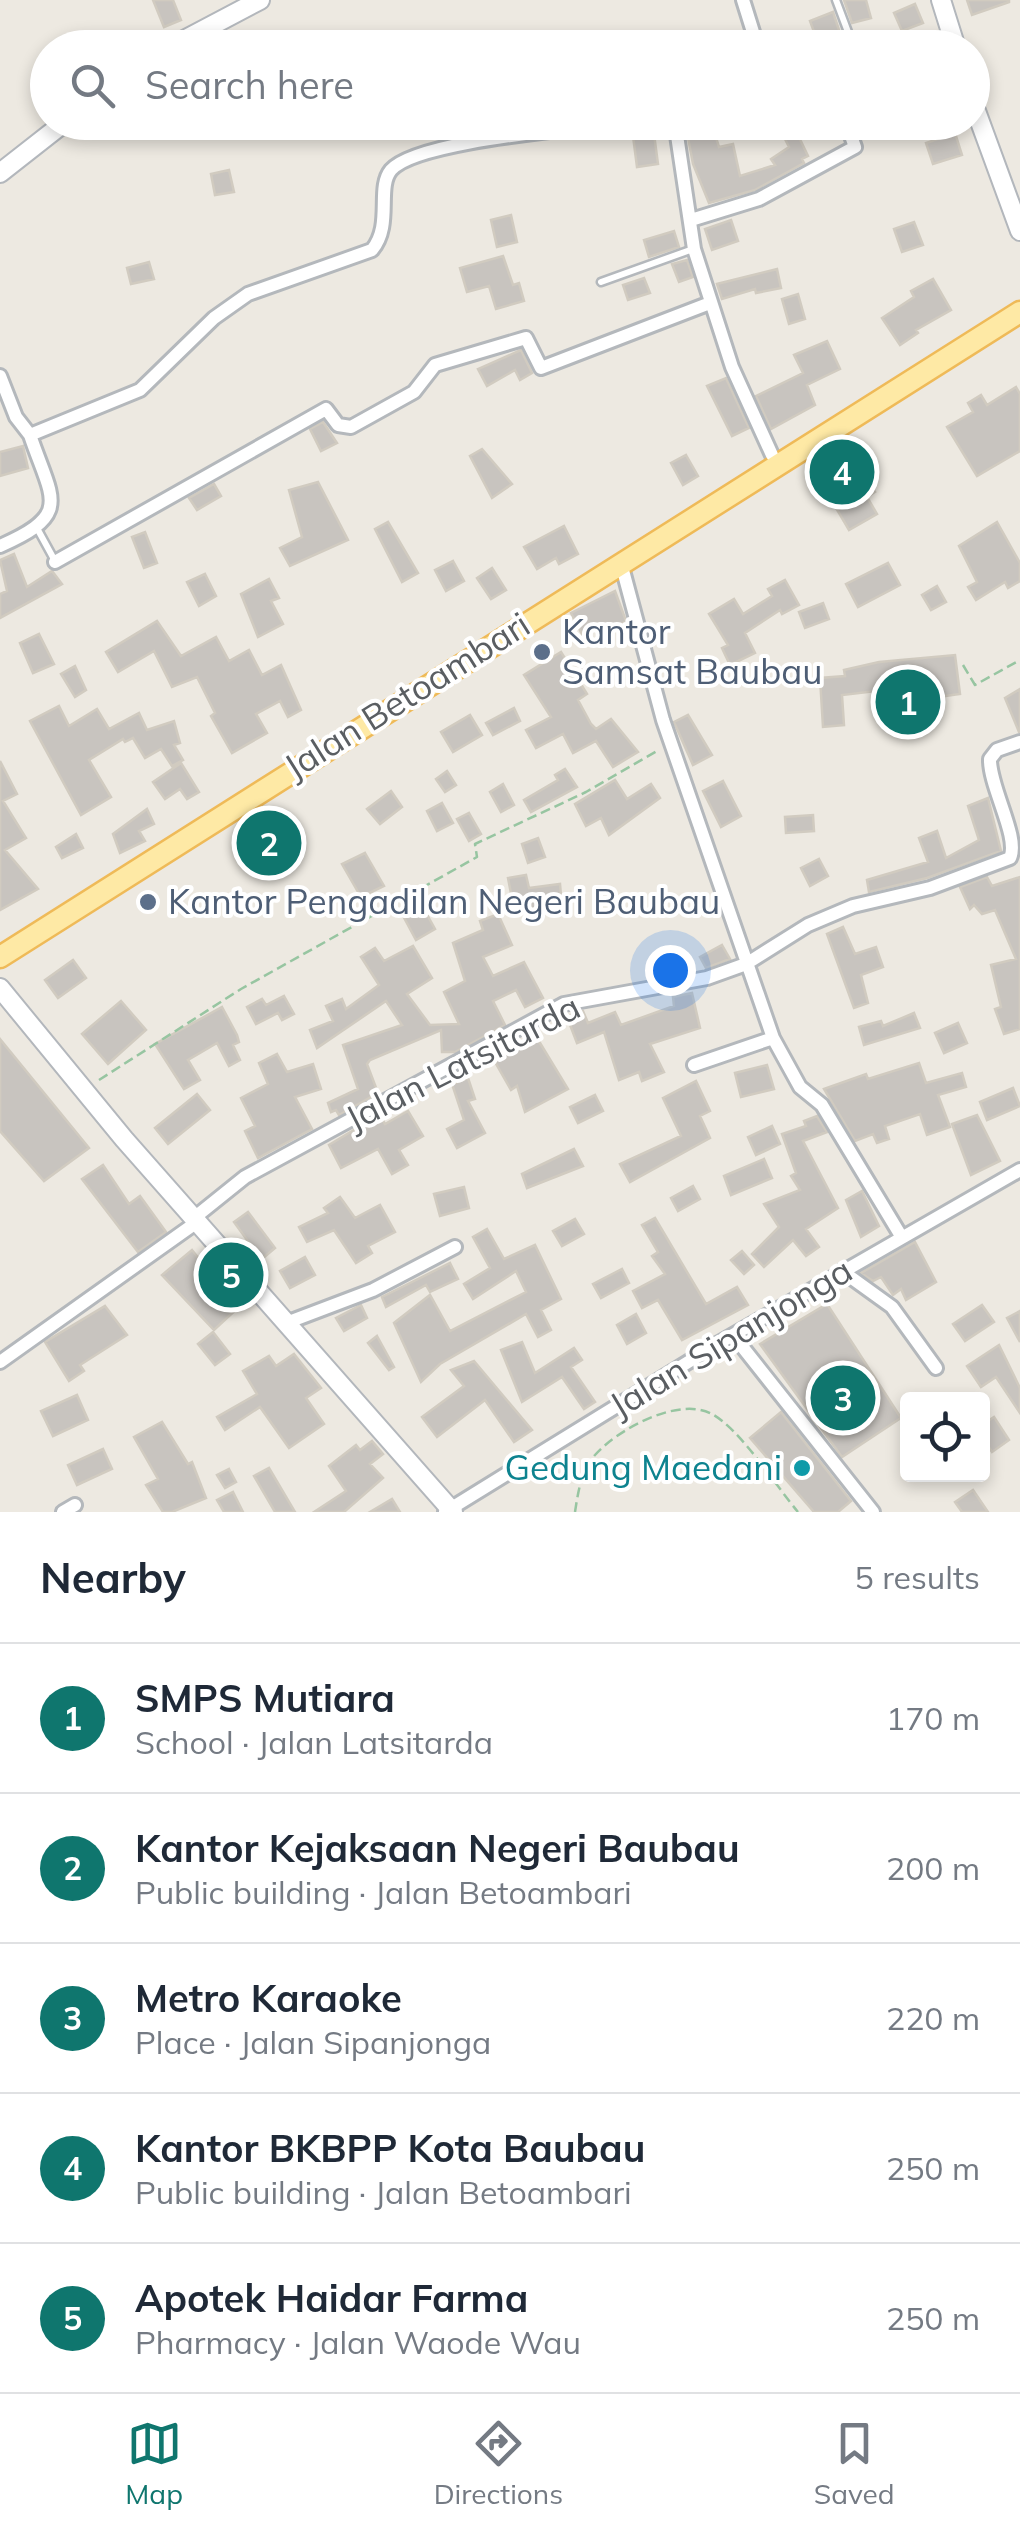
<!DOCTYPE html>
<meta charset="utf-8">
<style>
body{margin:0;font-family:Mulish,sans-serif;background:#f2f2f3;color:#1f2937}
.controls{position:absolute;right:30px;bottom:30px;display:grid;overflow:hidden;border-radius:10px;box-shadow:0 5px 15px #0003}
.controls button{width:90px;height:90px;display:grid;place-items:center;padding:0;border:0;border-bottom:2px solid #e0e1e3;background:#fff;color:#1f2937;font:50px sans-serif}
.you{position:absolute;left:670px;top:970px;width:35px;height:35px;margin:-25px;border:8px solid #fff;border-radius:50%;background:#1a73e8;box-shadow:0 0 0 15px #1a73e833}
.badge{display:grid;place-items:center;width:65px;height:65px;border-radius:50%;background:#0f766e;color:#fff;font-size:32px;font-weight:700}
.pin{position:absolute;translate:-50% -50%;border:5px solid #fff;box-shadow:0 2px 10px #0006}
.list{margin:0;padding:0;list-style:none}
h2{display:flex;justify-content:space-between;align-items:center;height:130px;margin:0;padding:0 40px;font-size:42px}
h2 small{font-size:32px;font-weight:400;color:#747a83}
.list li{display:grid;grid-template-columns:65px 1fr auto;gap:30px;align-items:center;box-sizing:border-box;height:150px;padding:0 40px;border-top:2px solid #e0e1e3}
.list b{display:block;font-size:38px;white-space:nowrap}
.list p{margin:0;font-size:32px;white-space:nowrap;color:#747a83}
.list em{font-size:32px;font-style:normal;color:#747a83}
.icon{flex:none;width:55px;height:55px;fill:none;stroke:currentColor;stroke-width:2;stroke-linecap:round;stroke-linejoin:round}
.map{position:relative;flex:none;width:1020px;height:1512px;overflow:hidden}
.search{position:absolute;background:#fff;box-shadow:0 5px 15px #0003;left:30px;right:30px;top:30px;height:110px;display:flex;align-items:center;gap:25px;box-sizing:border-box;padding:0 35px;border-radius:55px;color:#747a83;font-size:38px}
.sheet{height:880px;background:#fff}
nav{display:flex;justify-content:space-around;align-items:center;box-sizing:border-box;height:140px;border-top:2px solid #e0e1e3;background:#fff;font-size:28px;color:#747a83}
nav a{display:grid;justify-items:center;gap:5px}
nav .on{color:#0f766e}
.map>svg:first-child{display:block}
.building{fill:#c8c4bf;stroke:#d1cbc0;stroke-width:2.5}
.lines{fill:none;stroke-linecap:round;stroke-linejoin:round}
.lane-casing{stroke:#b4b8bc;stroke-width:11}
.street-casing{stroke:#b4b8bc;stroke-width:18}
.secondary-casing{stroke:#b3b7bc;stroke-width:22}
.primary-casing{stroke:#efba58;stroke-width:25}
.path{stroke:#97c5a1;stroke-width:2.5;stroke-dasharray:10 5;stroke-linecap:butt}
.lane{stroke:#fff;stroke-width:6}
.street{stroke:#fff;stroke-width:12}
.secondary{stroke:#fff;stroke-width:18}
.primary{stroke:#fee9a5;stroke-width:20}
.service-dot{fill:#5c6f8a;stroke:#fff;stroke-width:4}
.culture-dot{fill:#0f9aa8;stroke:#fff;stroke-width:4}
.labels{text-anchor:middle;stroke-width:8;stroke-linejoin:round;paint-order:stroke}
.service-label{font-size:35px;fill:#4e5e75;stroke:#fff;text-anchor:start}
.street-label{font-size:35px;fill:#5a5e62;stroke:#fff}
.culture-label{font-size:35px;fill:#0d838f;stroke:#fff;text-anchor:end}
</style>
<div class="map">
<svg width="1020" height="1512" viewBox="0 0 1020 1512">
<rect width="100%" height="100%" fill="#ede9e1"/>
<path class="building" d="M153,0H173L181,20L164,27Z
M844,0H866L871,18L852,23Z
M967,0H1009V2L972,15Z
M915,4L923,23L902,31L894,13Z
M833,12L845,48H820L810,21Z
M685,122H711L719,147L733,144L740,176L775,165L771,159L789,147L783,135L795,129L808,156L802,159L804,163L755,190L709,203L693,164Z
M955,133L962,155L933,164L926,143Z
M654,134L658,164L637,167L633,136Z
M229,170L234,192L215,195L211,174Z
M511,215L517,242L497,247L491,220Z
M731,220L738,241L712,250L705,229Z
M914,222L923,245L902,252L894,229Z
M674,231L679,247L649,257L644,240Z
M503,256L513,285L519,283L524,301L496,309L489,286L467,292L460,268Z
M687,260L693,277L679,282L672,264Z
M149,262L154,279L131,284L127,268Z
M777,269L781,288L756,293L755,289L722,299L717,284Z
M644,278L650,293L628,300L623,285Z
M933,279L951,310L916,330L918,333L900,345L882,318L914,297L911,291Z
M798,294L805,319L789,324L782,299Z
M827,341L840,369L807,385L815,405L771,429L756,396L803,373L794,355Z
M521,350L532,373L520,380L515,370L487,386L478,369Z
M726,378L749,428L732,436L707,386Z
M1016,387L1020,394V451L977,476L947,427L973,412L968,403L981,395L987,405Z
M323,422L337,443L321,451L310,429Z
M23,446L28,468L0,476V452Z
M482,449L512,484L492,498L470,456Z
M686,455L698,476L683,485L671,463Z
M847,464L855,480L864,476L875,492L867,497L877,514L849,530L819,479Z
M318,482L348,540L290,566L280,548L302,537L289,490Z
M214,484L221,496L197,510L189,498Z
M388,522L418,573L402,582L375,529Z
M997,522L1020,563V581L1008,588L1005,582L976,600L968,587L977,582L959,546Z
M564,526L578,554L559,564L556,558L537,569L524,547Z
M145,532L157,563L144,568L132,537Z
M14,554L27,587L52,571L62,584L0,618V594L7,591L0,560Z
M453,561L464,581L446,591L435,570Z
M888,563L900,585L858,607L846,584Z
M492,568L506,590L491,599L477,578Z
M205,574L216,596L199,606L187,582Z
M269,579L279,598L271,601L283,624L258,637L241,594Z
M785,580L799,605L782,614L780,610L745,633L755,653L730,665L722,648L728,645L709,614L734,599L743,614L772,596L768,589Z
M937,586L946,602L931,610L922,595Z
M615,591L626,621L611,631L607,624L583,636L571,613Z
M823,603L829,619L805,628L799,612Z
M157,621L181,656L216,637L229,661L249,650L262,675L281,665L301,710L288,717L280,701L256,714L267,733L232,753L211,716L215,713L197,677L172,687L154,651L118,672L106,652Z
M39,634L54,664L33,673L20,643Z
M561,652L587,694L578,700L591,724L596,729L611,719L638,752L613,767L596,741L573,753L563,734L536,748L526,730L551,717L524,675Z
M955,655L960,694L938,697L936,684L842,695L844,725L823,727L820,678L845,676L844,670L879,662Z
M75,666L86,690L75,697L61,674Z
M1020,689V732H1019L1005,698Z
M59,706L69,726L97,709L109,729L139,713L147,730L174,721L180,743L174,745L183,760L172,766L161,749L145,758L133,738L125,742L123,739L89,760L111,797L81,815L30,721Z
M514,708L520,721L493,735L486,723Z
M470,715L482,735L453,752L441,732Z
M688,715L712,755L693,765L674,722Z
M0,761L17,794L3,801L26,838L5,850L38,889L0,910Z
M181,763L199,792L187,799L180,789L165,799L153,782Z
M565,769L577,787L531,812L524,800L558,780L555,775Z
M447,771L456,785L445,792L436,779Z
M615,780L627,799L651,784L660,798L609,835L601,818L586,826L575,804Z
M723,781L741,816L721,827L703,791Z
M503,784L514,805L501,812L490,792Z
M391,791L402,807L380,824L367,809Z
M988,798L1001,851L927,878L869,892L867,880L928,862L919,838L937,831L946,858L979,840L968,806Z
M442,803L453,823L437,831L427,811Z
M147,809L154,824L139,831L145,841L120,853L113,834Z
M469,813L481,834L469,841L457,819Z
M813,815L814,831L786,833L785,817Z
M76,834L83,848L62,858L56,847Z
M538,838L545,857L528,863L522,844Z
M365,853L384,886L361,897L342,864Z
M819,859L828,876L810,886L801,868Z
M526,875L529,888L560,884L562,907L514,909L508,878Z
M987,877L992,886L1020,877V1029L1004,1034L995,1009L1001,1007L991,965L1016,959L995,910L982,914L974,905L970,909L960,887Z
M420,902L435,929L416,940L401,912Z
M498,914L512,945L483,957L493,976L524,962L543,998L525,1007L516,990L493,1001L505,1025L455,1052H442L441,1030L370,1060L367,1064L378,1093L339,1115L336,1110L331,1112L328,1103L358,1089L343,1045L402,1025L386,1001L317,1048L310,1030L333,1021L326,1006L342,999L346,1009L379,985L361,957L375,948L384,961L413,946L432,978L407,994L430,1025L459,1024L444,992L465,981L453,943L483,930L480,921Z
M843,927L855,954L876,947L883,967L861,975L868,1003L854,1008L827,934Z
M722,945L730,959L706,968L700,957Z
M73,960L86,978L58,998L45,980Z
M692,993L700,1028L650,1044L664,1072L642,1081L639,1072L619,1080L604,1032L577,1043L567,1017L583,1011L588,1023L615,1012L621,1025L674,1006L673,997Z
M284,996L294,1014L282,1020L278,1013L256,1024L247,1007L262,999L266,1005Z
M121,1001L146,1030L108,1064L82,1034Z
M222,1007L237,1035L239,1042L233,1045L240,1060L229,1066L217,1043L188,1060L200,1080L184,1089L155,1044Z
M914,1013L920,1028L864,1045L859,1027L881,1021L883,1026Z
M958,1023L967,1043L944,1053L935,1033Z
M537,1038L568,1089L525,1112L517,1086L511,1090L491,1055Z
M0,1039L89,1148L44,1181L0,1131Z
M277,1054L287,1072L313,1064L321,1089L295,1097L312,1129L258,1158L245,1131L255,1126L241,1098L268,1084L259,1063Z
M919,1063L926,1083L962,1073L966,1087L938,1095L950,1127L927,1135L920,1114L885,1126L889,1139L877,1143L873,1134L855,1141L824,1089L866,1074L868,1079Z
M767,1065L774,1089L741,1097L735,1073Z
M468,1078L475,1099L468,1101L485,1133L457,1148L447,1129L464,1120L452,1084Z
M696,1081L710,1111L700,1116L710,1138L630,1182L620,1164L681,1136L663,1098Z
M1013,1088L1020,1106L987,1120L980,1102Z
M197,1094L210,1110L168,1144L155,1128Z
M595,1095L603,1111L578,1123L570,1107Z
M408,1111L423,1136L399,1150L408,1165L392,1174L378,1149L341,1168L329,1145L367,1122L369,1126L382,1119L385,1124Z
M977,1115L1000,1161L971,1175L952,1124Z
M817,1116L827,1132L803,1141L838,1208L806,1229L819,1247L806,1256L793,1240L764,1267L752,1254L779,1227L764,1204L800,1190L791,1176L796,1173L782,1134L806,1126L804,1121Z
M772,1126L780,1144L756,1155L748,1137Z
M574,1149L583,1166L527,1188L522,1174Z
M764,1159L772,1178L731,1195L724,1176Z
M103,1165L129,1204L140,1196L166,1232L138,1252L82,1179Z
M693,1186L700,1199L678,1211L671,1198Z
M464,1187L469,1208L440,1216L434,1194Z
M862,1191L879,1226L861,1237L846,1200Z
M340,1197L355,1218L380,1205L395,1232L368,1246L372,1253L356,1263L334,1230L307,1242L299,1227L328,1213L324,1208Z
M248,1212L275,1248L256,1264L243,1250L250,1244L234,1222Z
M655,1218L706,1304L737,1287L748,1305L682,1340L658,1300L642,1308L633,1291L665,1274L652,1256L658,1252L642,1225Z
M575,1219L584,1234L562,1246L553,1231Z
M487,1229L504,1259L535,1245L561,1299L541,1310L551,1330L538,1337L526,1314L440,1364L421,1382L394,1323L430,1295L450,1331L526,1292L516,1271L473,1299L464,1284L490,1268L473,1237Z
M915,1242L936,1282L906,1300L901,1289L893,1295L881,1277L873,1281L861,1273Z
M192,1250L224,1290L212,1300L216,1306L231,1297L240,1306L214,1330L162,1275Z
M742,1251L754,1265L744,1274L731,1260Z
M305,1257L315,1275L290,1288L280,1271Z
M450,1263L458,1279L430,1292L426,1285L386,1307L382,1297Z
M622,1269L629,1283L601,1298L593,1284Z
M827,1304L901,1418L842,1457L760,1344Z
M361,1305L367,1318L344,1331L336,1318Z
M982,1305L994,1322L965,1341L953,1324Z
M105,1306L127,1335L80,1365L84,1371L69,1381L45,1342Z
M1020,1311V1342L1007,1318Z
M636,1314L646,1333L627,1344L617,1325Z
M213,1332L230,1354L215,1365L198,1344Z
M377,1336L394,1367L389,1370L368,1343Z
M522,1342L535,1373L574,1348L582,1360L571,1367L595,1402L584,1409L562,1377L522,1402L501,1350Z
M999,1345L1020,1388V1413L996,1377L981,1387L967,1366Z
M294,1354L321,1388L306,1398L324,1424L289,1448L260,1407L225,1430L217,1417L257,1394L243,1371L269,1356L276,1366Z
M474,1361L532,1430L514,1442L485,1400L437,1437L422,1417L464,1386L451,1370Z
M77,1395L88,1420L53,1436L41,1411Z
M781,1412L851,1501L838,1512H814L750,1438Z
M994,1417L1009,1440L992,1452L982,1437V1425Z
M162,1422L188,1464L192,1462L206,1498L172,1512H163L146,1485L158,1479L134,1437Z
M372,1441L383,1454L370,1464L383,1478L344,1512H314L346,1491L329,1466L356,1445L360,1450Z
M103,1449L112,1469L77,1485L68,1465Z
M269,1468L295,1512H275L254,1476Z
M229,1469L236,1482L225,1488L217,1475Z
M973,1490L988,1512H962L955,1502Z
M233,1492L243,1512H224L217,1500Z
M392,1499L400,1512H370Z"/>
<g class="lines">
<defs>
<path id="lane" d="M836,0L854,48
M601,282L693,249
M38,530L55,561"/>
<path id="street" d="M743,0L758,48
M675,122L694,249L732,367L772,455
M691,220L759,199L855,147L846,122
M0,376L16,417L30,435
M0,546C73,514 52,500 30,435L140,390L214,318L248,294L372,250C393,225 376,188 391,170C417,140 579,129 623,122
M55,562L326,409L338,425L351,427L414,392L435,365L526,338L541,368L710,303
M621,563L663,720L773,1038L800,1087L822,1105L901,1236
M694,1065L773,1038
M194,1218L245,1177L564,1004L707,978L746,964L808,925L853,906L930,888L1010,858C1020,838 989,786 990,759L997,750L1020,742
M842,1271L892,1307L936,1368
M286,1323L373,1290L455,1247
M733,1335L873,1512
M0,1362L197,1222
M63,1512L75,1505
M445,1512L719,1343L1020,1170"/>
<path id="secondary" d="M941,0L956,48
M169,48L260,0
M972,100L1020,231
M0,173L65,122
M0,988L124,1139L453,1512"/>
<path id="primary" d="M0,957L1020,312"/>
</defs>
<use href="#lane" class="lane-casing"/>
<use href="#street" class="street-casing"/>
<use href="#secondary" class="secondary-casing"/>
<use href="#primary" class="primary-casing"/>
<path class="path" d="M963,665L975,685L1020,660
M99,1080L241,989L477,857L475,844L586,792L657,751
M575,1512C578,1493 581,1470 595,1455C618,1429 679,1396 712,1414C741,1430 776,1486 798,1512"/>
<use href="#lane" class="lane"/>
<use href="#street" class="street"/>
<use href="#secondary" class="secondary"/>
<use href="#primary" class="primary"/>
</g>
<g class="service-dot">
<circle cx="542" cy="652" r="10"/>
<circle cx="148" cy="902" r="10"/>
</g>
<circle class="culture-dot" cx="802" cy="1468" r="10"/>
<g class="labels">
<g class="service-label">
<text x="562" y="644">Kantor<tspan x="562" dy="40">Samsat Baubau</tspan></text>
<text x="168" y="914">Kantor Pengadilan Negeri Baubau</text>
</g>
<g class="street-label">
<text transform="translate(407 696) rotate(-32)" y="12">Jalan Betoambari</text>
<text transform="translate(463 1063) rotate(-27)" y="12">Jalan Latsitarda</text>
<text transform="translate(731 1338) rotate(-31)" y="12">Jalan Sipanjonga</text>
</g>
<g class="culture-label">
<text x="782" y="1480">Gedung Maedani</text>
</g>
</g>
</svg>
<div class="controls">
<button><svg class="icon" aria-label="locate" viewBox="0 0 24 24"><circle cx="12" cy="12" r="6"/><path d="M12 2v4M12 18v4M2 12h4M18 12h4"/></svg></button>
</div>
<div class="you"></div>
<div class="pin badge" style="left:908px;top:702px">1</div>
<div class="pin badge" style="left:269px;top:843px">2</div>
<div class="pin badge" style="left:843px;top:1398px">3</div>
<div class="pin badge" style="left:842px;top:472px">4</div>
<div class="pin badge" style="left:231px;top:1275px">5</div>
<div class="search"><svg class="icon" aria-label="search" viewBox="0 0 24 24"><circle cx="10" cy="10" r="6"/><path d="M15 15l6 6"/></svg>Search here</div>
</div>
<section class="sheet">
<h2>Nearby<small>5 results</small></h2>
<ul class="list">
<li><span class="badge">1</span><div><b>SMPS Mutiara</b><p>School · Jalan Latsitarda</p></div><em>170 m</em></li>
<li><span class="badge">2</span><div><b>Kantor Kejaksaan Negeri Baubau</b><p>Public building · Jalan Betoambari</p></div><em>200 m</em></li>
<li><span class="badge">3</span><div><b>Metro Karaoke</b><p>Place · Jalan Sipanjonga</p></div><em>220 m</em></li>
<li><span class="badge">4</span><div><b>Kantor BKBPP Kota Baubau</b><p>Public building · Jalan Betoambari</p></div><em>250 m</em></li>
<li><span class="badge">5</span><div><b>Apotek Haidar Farma</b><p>Pharmacy · Jalan Waode Wau</p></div><em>250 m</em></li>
</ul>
</section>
<nav>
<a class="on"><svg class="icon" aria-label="map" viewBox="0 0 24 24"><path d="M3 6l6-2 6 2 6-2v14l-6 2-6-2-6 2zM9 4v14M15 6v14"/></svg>Map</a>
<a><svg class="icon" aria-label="directions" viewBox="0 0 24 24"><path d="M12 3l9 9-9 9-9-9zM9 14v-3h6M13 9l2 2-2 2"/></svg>Directions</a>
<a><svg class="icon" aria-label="saved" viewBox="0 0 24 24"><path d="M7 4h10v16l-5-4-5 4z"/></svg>Saved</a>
</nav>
